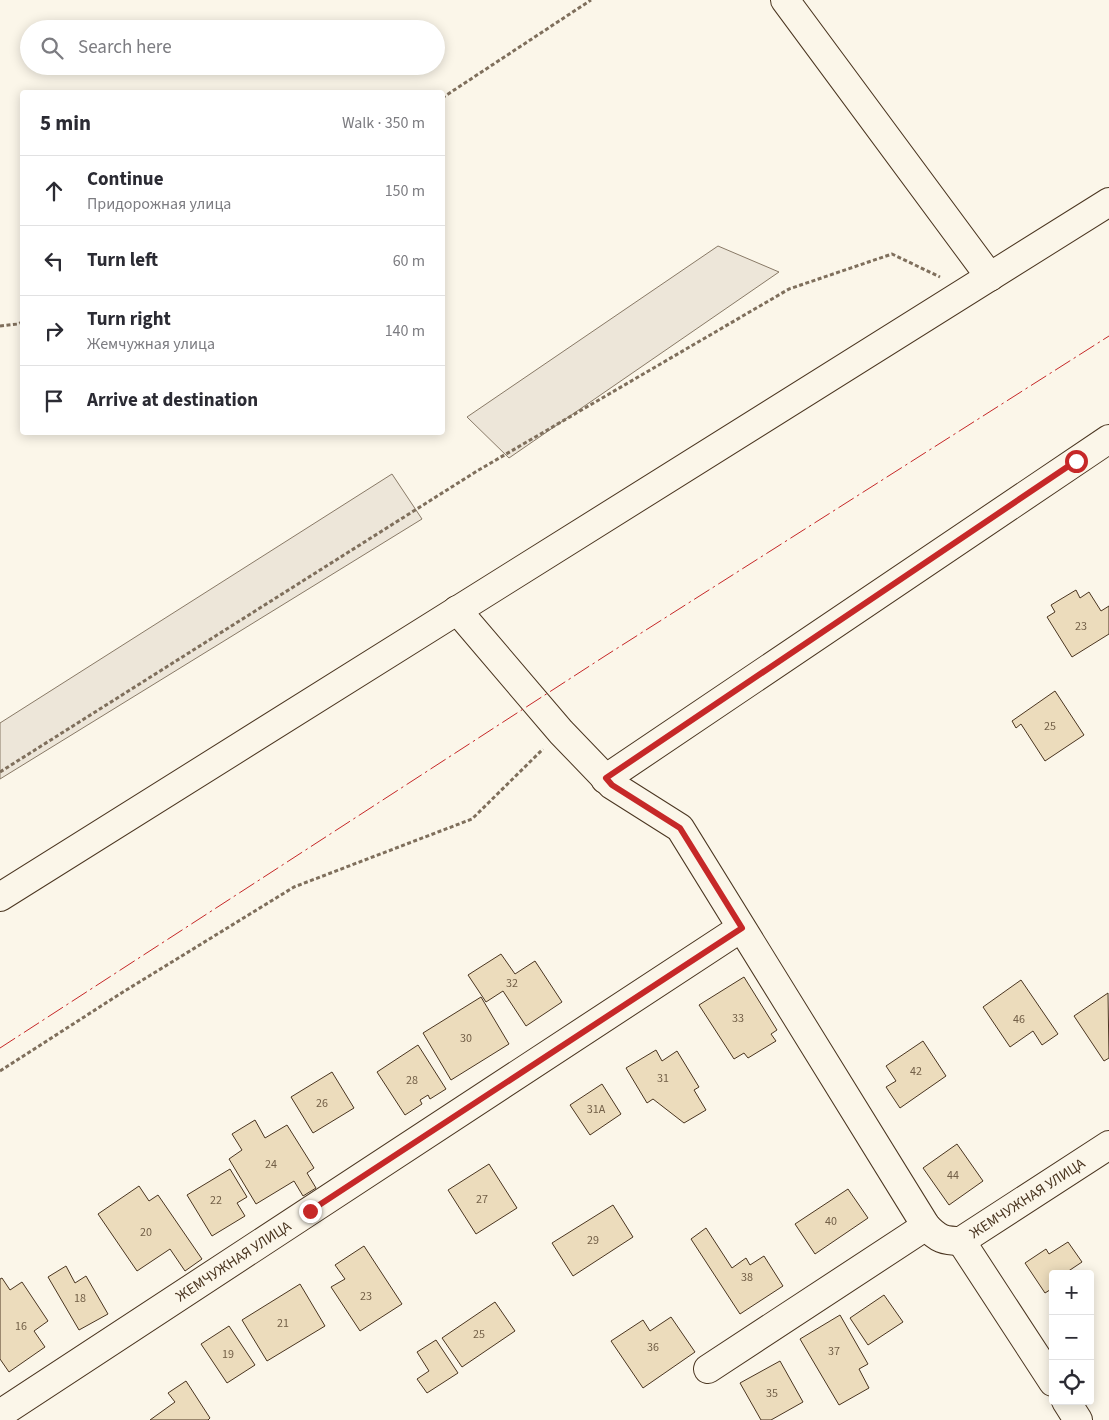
<!DOCTYPE html>
<meta charset="utf-8">
<style>
body{margin:0;font-family:"Source Sans 3",sans-serif;background:#f7f7f7;color:#2b2b33}
.controls{position:absolute;right:15px;bottom:15px;display:grid;overflow:hidden;border-radius:5px;box-shadow:0 2px 12px #0003}
.controls button{width:45px;height:45px;display:grid;place-items:center;padding:0;border:0;border-bottom:1px solid #e1e1e2;background:#fff;color:#2b2b33;font:25px sans-serif}
.stop{position:absolute;width:15px;height:15px;margin:-11px;border:4px solid #c62828;border-radius:50%;background:#fff}
.stop.end{background:#c62828;border-color:#fff;box-shadow:0 1px 5px #0008}
.list{margin:0;padding:0;list-style:none}
h2{display:flex;justify-content:space-between;align-items:center;height:65px;margin:0;padding:0 20px;font-size:21px}
h2 small{font-size:16px;font-weight:400;color:#7c7c81}
.list li{display:grid;grid-template-columns:32px 1fr auto;gap:15px;align-items:center;box-sizing:border-box;height:70px;padding:0 20px;border-top:1px solid #e1e1e2}
.list b{display:block;font-size:19px;white-space:nowrap}
.list p{margin:0;font-size:16px;white-space:nowrap;color:#7c7c81}
.list em{font-size:16px;font-style:normal;color:#7c7c81}
.icon{flex:none;width:28px;height:28px;fill:none;stroke:currentColor;stroke-width:2;stroke-linecap:round;stroke-linejoin:round}
.map{position:relative;flex:none;width:1109px;height:1420px;overflow:hidden}
.search{position:absolute;background:#fff;box-shadow:0 2px 12px #0003;left:20px;top:20px;width:425px;height:55px;display:flex;align-items:center;gap:12px;box-sizing:border-box;padding:0 18px;border-radius:28px;color:#7c7c81;font-size:19px}
.panel{position:absolute;background:#fff;box-shadow:0 2px 12px #0003;left:20px;top:90px;width:425px;height:345px;border-radius:5px}
.map>svg:first-child{display:block}
.green{fill:#ede6d9;stroke:#887966}
.building{fill:#ecdcbc;stroke:#4a3520}
.lines{fill:none;stroke-linecap:round;stroke-linejoin:round}
.minor-casing{stroke:#4a3520;stroke-width:30}
.major-casing{stroke:#4a3520;stroke-width:30}
.path{stroke:#7f6f5c;stroke-width:3;stroke-dasharray:4 2.5;stroke-linecap:butt}
.minor{stroke:#fbf6e9;stroke-width:28}
.major{stroke:#fbf6e9;stroke-width:28}
.power{stroke:#c62828;stroke-width:1;stroke-dasharray:18 4 2.5 4;stroke-linecap:butt}
.route{stroke:#c62828;stroke-width:6}
.labels{text-anchor:middle;stroke-width:4;stroke-linejoin:round;paint-order:stroke}
.number-label{font-size:12px;fill:#725f47}
.street-label{font-size:15px;fill:#4a3520;stroke:#fbf6e9}
</style>
<div class="map">
<svg width="1109" height="1420" viewBox="0 0 1109 1420">
<rect width="100%" height="100%" fill="#fbf6e9"/>
<path class="green" d="M718,246L779,272L509,458L467,417Z
M392,474L422,519L0,779V723Z"/>
<path class="building" d="M1076,590L1080,598L1089,592L1101,611L1109,606V634L1072,657L1047,617L1055,612L1051,605Z
M1055,691L1084,735L1045,761L1021,724L1016,728L1012,721Z
M501,954L515,974L535,961L562,1002L526,1026L503,991L486,1002L468,975Z
M744,977L777,1030L771,1034L776,1041L748,1058L744,1053L734,1059L699,1005Z
M1021,980L1058,1034L1042,1045L1033,1031L1010,1047L983,1007Z
M1108,993L1109,1058L1104,1061L1074,1016Z
M481,997L509,1044L451,1080L423,1033Z
M923,1041L946,1076L900,1108L886,1087L896,1081L886,1066Z
M418,1045L446,1089L430,1099L428,1095L420,1100L422,1104L405,1115L377,1072Z
M656,1050L662,1061L677,1051L699,1087L694,1090L706,1110L684,1123L653,1099L647,1103L626,1068Z
M332,1072L354,1108L313,1133L291,1097Z
M602,1084L621,1114L590,1135L570,1105Z
M255,1120L265,1138L287,1125L314,1168L307,1173L316,1188L303,1196L294,1181L256,1204L229,1159L242,1150L232,1134Z
M957,1144L983,1181L949,1205L923,1168Z
M489,1164L517,1208L476,1234L448,1190Z
M230,1169L247,1197L237,1203L245,1216L212,1236L187,1195Z
M139,1186L149,1201L158,1195L202,1259L185,1271L170,1249L137,1271L98,1214Z
M848,1189L868,1218L815,1254L795,1224Z
M613,1205L633,1237L573,1276L552,1243Z
M706,1228L732,1268L746,1258L750,1265L764,1256L783,1286L740,1314L691,1239Z
M1068,1242L1082,1262L1064,1274H1053V1288L1045,1293L1025,1263L1046,1249L1049,1254Z
M364,1246L402,1304L360,1331L331,1287L345,1279L335,1265Z
M66,1266L75,1283L86,1276L108,1314L79,1330L48,1277Z
M2,1278L10,1290L22,1282L48,1321L34,1331L45,1347L9,1372L0,1359V1279Z
M300,1284L325,1326L267,1361L242,1320Z
M884,1295L903,1322L868,1345L850,1318Z
M495,1302L515,1331L462,1367L442,1338Z
M840,1315L868,1364L859,1369L869,1388L839,1405L800,1339Z
M671,1317L695,1352L643,1388L611,1341L643,1320L650,1331Z
M229,1326L255,1365L227,1383L201,1344Z
M436,1340L458,1373L427,1393L417,1379L429,1371L417,1352Z
M780,1361L803,1402L771,1420H761L740,1383Z
M186,1381L210,1418L208,1420H150L175,1402L168,1393Z"/>
<g class="lines">
<defs>
<g id="minor">
<path d="M785,0L990,277"/>
<path d="M457,610L561,732L612,785L680,828L926,1226C938,1239 944,1241 961,1241"/>
<path d="M605,779L1109,439"/>
<path id="s1" d="M961,1241L1109,1145"/>
<path d="M961,1241L1053,1382"/>
<path d="M708,1369L926,1226"/>
<path d="M1066,1401L1078,1420"/>
<path id="s2" d="M0,1414L741,928"/>
</g>
<path id="major" d="M0,897L1109,202"/>
</defs>
<use href="#minor" class="minor-casing"/>
<use href="#major" class="major-casing"/>
<path class="path" d="M442,98L591,0
M0,326L18,324L22,322
M0,772L477,471L789,289L892,254L940,277
M0,1071L123,992L294,887L472,819L543,749"/>
<use href="#minor" class="minor"/>
<use href="#major" class="major"/>
<path class="power" d="M0,1048L605,656L1109,336"/>
</g>
<g class="lines">
<path class="route" d="M310,1211L742,928L680,828L612,785L606,778L1076,461"/>
</g>
<g class="labels">
<g class="number-label">
<text x="1081" y="630">23</text>
<text x="1050" y="730">25</text>
<text x="512" y="987">32</text>
<text x="738" y="1022">33</text>
<text x="1019" y="1023">46</text>
<text x="466" y="1042">30</text>
<text x="916" y="1075">42</text>
<text x="663" y="1082">31</text>
<text x="412" y="1084">28</text>
<text x="322" y="1107">26</text>
<text x="596" y="1113">31А</text>
<text x="271" y="1168">24</text>
<text x="953" y="1179">44</text>
<text x="482" y="1203">27</text>
<text x="216" y="1204">22</text>
<text x="831" y="1225">40</text>
<text x="146" y="1236">20</text>
<text x="593" y="1244">29</text>
<text x="747" y="1281">38</text>
<text x="366" y="1300">23</text>
<text x="80" y="1302">18</text>
<text x="283" y="1327">21</text>
<text x="21" y="1330">16</text>
<text x="479" y="1338">25</text>
<text x="653" y="1351">36</text>
<text x="834" y="1355">37</text>
<text x="228" y="1358">19</text>
<text x="772" y="1397">35</text>
</g>
<g class="street-label">
<text dy="5" stroke="none"><textPath href="#s1" startOffset="79">ЖЕМЧУЖНАЯ УЛИЦА</textPath></text>
<text dy="5" stroke="none"><textPath href="#s2" startOffset="279">ЖЕМЧУЖНАЯ УЛИЦА</textPath></text>
</g>
</g>
</svg>
<div class="controls">
<button>+</button>
<button>−</button>
<button><svg class="icon" aria-label="locate" viewBox="0 0 24 24"><circle cx="12" cy="12" r="6"/><path d="M12 2v4M12 18v4M2 12h4M18 12h4"/></svg></button>
</div>
<div class="stop" style="left:1076px;top:461px"></div>
<div class="stop end" style="left:310px;top:1211px"></div>
<div class="search"><svg class="icon" aria-label="search" viewBox="0 0 24 24"><circle cx="10" cy="10" r="6"/><path d="M15 15l6 6"/></svg>Search here</div>
<section class="panel">
<h2>5 min<small>Walk · 350 m</small></h2>
<ul class="list">
<li><svg class="icon" aria-label="ahead" viewBox="0 0 24 24"><path d="M12 20V5M6 11l6-6 6 6"/></svg><div><b>Continue</b><p>Придорожная улица</p></div><em>150 m</em></li>
<li><svg class="icon" aria-label="left" viewBox="0 0 24 24"><path d="M17 20v-9H6M10 6l-5 5 5 5"/></svg><div><b>Turn left</b></div><em>60 m</em></li>
<li><svg class="icon" aria-label="right" viewBox="0 0 24 24"><path d="M7 20v-9h11M14 6l5 5-5 5"/></svg><div><b>Turn right</b><p>Жемчужная улица</p></div><em>140 m</em></li>
<li><svg class="icon" aria-label="arrive" viewBox="0 0 24 24"><path d="M6 21V4h12l-3 4 3 4H6"/></svg><div><b>Arrive at destination</b></div></li>
</ul>
</section>
</div>
